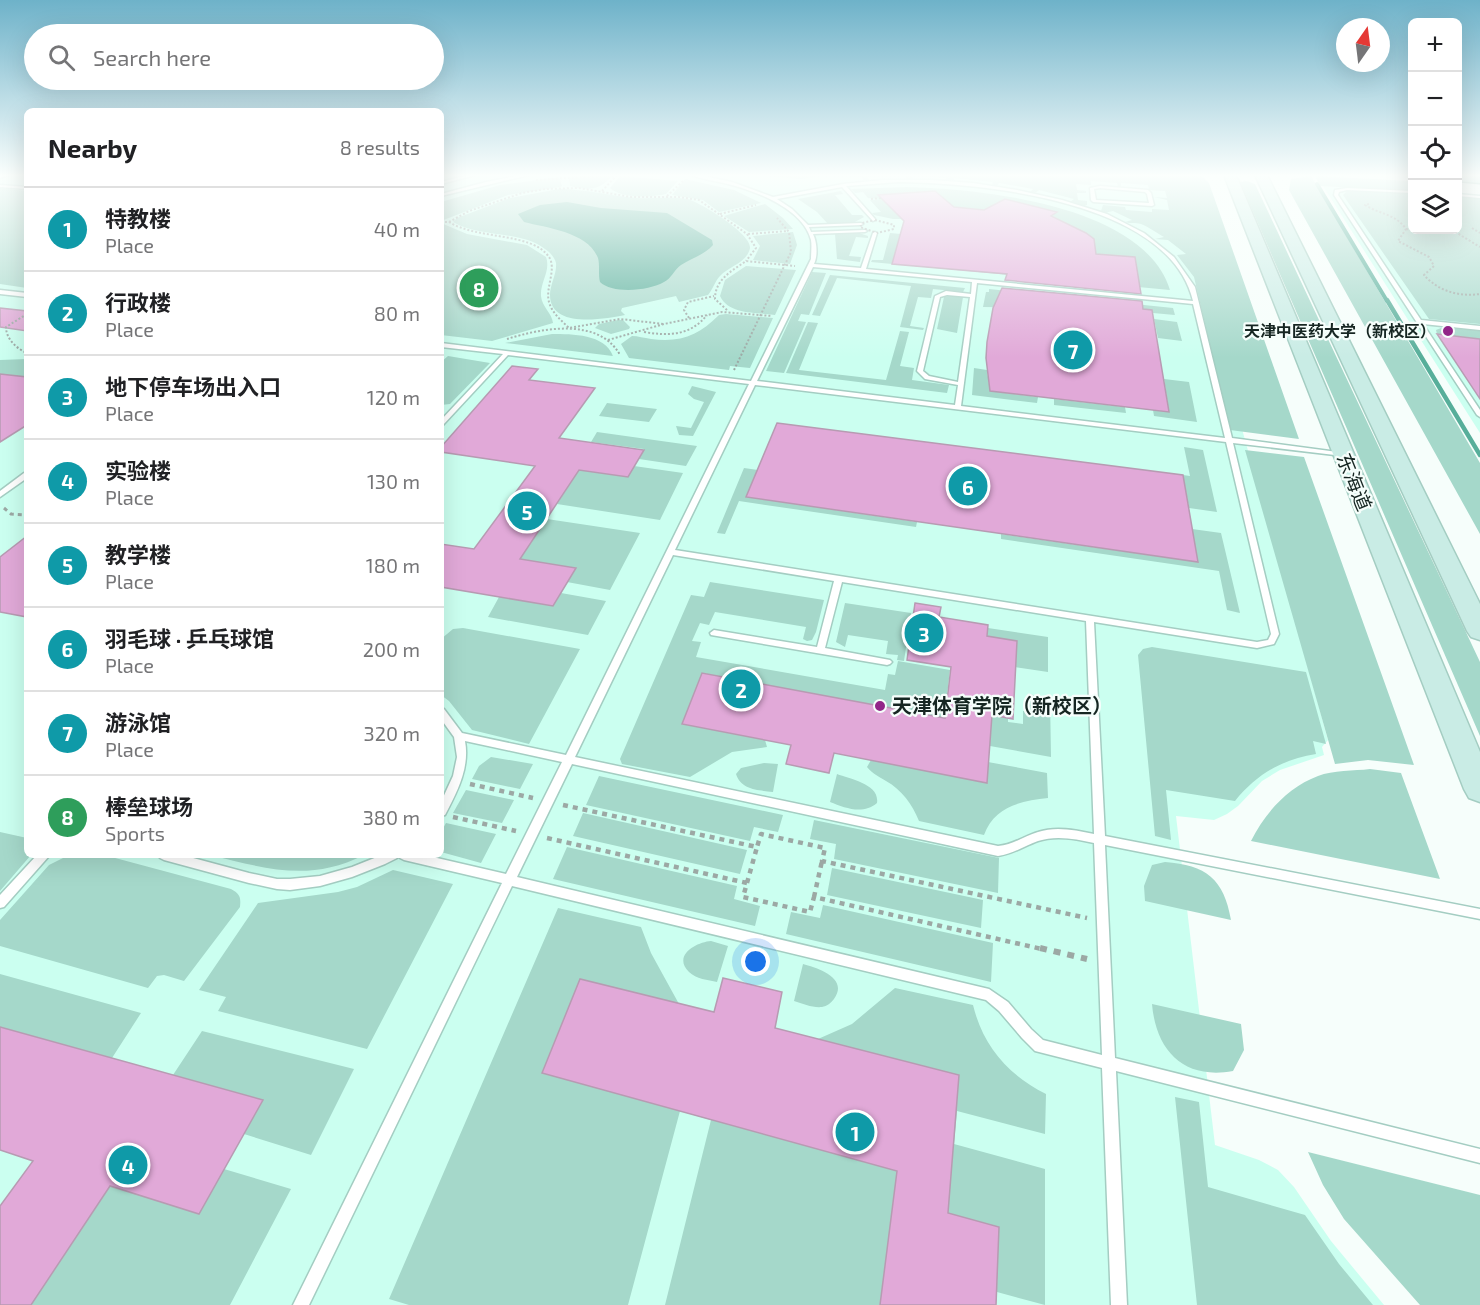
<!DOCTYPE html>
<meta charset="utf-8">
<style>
body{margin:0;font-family:"Exo 2","Noto Sans SC",sans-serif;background:#f6f6f6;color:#202124}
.controls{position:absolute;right:18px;top:18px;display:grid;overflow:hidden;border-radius:9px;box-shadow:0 6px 24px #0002}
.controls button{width:54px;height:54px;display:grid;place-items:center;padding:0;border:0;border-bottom:2px solid #e0e0e0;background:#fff;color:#202124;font:30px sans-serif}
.compass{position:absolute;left:1336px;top:18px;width:54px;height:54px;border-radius:50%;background:#fff;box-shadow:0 6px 24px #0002;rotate:14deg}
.you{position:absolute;left:756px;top:962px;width:21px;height:21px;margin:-15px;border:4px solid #fff;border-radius:50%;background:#1a73e8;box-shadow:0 0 0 9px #1a73e833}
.badge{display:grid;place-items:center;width:39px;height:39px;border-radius:50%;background:#922688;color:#fff;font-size:20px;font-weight:700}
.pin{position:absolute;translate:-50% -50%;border:3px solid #fff;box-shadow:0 2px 6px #0006}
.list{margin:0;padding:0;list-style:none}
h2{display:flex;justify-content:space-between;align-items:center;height:78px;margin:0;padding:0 24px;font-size:26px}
h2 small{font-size:20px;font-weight:400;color:#757577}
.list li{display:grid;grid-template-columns:39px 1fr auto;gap:18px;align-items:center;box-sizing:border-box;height:84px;padding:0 24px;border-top:2px solid #e0e0e0}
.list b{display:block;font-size:22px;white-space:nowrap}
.list p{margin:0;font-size:20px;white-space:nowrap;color:#757577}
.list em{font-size:20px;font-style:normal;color:#757577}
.icon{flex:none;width:33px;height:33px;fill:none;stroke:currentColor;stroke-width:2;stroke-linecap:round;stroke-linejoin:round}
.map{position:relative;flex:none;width:1480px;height:1305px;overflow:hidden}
.search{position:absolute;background:#fff;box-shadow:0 6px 24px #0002;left:24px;top:24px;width:420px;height:66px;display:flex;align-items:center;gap:15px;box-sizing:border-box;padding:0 21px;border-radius:33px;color:#757577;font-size:22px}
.panel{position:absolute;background:#fff;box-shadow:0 6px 24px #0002;left:24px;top:108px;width:420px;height:750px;border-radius:9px}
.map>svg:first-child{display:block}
.built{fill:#cbfff0}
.green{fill:#a5d8ca}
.water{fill:#57ae9a}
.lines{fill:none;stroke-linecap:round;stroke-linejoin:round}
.stream-far1{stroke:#57ae9a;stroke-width:4}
.stream{stroke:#57ae9a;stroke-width:4.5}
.building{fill:#e1a9d8;stroke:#b79bb2;stroke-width:1.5}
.lane-casing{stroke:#a4cdc2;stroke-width:3}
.secondary-casing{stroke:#a4cdc2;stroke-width:3}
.primary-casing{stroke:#388a78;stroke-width:3}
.path-far3{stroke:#9ca8a4;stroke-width:2;stroke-dasharray:2 2;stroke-linecap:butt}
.path-far2{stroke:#9ca8a4;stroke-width:3;stroke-dasharray:4 4;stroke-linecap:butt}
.path-far1{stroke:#9ca8a4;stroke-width:4.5;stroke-dasharray:5 5;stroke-linecap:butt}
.path{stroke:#9ca8a4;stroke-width:6;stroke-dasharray:7 7;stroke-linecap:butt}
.lane{fill:#fff;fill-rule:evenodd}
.secondary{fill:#c9ece5;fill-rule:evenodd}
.primary{fill:#93d9ca;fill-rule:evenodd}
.poi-dot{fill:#922688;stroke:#f6fefb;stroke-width:2}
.labels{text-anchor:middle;stroke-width:4.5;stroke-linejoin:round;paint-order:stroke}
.far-poi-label{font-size:16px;font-weight:bold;fill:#162622;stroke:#f6fefb;text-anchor:end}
.street-label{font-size:20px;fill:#162622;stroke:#f6fefb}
.poi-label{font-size:20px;font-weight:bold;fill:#162622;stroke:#f6fefb;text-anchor:start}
</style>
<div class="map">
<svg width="1480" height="1305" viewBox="0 0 1480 1305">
<rect width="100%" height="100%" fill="#f6fefb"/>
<path class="built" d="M0,175H27V855H441V175H976L1174,183L1328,740L1322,747L1324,755L1280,770L1262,781L1238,806L1227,814L1214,820L1176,816L1215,1145L1259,1160L1278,1170L1294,1187L1331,1241L1384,1305H0Z
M1323,186L1412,191V230H1458V194L1480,196V433Z"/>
<path class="green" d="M569,175H613C600,190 590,191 570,186Z
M756,175L1202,176L1209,183L1299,439L1230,430L1194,277L1177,255L1186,254L1168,240L1155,239L1164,237C1157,233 1149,227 1141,224C1135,222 1131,224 1125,222L1132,220L1113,211L1104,213L1101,211L1103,205L1125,207L1126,210L1152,212V209L1169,210L1167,200L1154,197L1167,198L1165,191L1149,190L1148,185L1121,183V187H1118L1117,183L1091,181V185L1076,184L1077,190L1086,191V193H1077L1078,200L1087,201V205L1084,206L1070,202L1074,199L1039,190L1035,193L1030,192L1033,189L999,183L997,186L992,185L993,182L954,178L953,181H947L946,178L912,176L913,179H907L905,176L867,177L869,180H864L861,177L823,176L800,179Z
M620,176L678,181L666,194C651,197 622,199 610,188Z
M1311,176L1480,463V534L1289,190L1291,179Z
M1315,176L1412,181V191L1320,186Z
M559,177L562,186L560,187L508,195L441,221V202L500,185Z
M685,179L734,190L761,203L719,212L703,200L672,195Z
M1247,181L1255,184L1480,662V736L1240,182Z
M907,187C982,189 1144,205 1170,290L871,262L872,260H883L890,233L901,234L908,225L902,219H893L874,215L872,213L881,212L870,200L882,199L868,198L863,192L855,193L851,189Z
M0,188L27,191V288L0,284Z
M559,189C586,189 610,196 636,198C653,199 670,196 687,199C700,202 752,234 750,248C747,263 729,266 720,276C715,281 713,289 708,295L679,302L676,296L622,308L621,311L625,315C604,319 550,329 550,295C550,284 557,274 556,263C555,258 550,252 545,249C521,230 480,238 453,222L457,218L510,198Z
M1357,190L1412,194V230H1458V197L1480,199V324L1429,319L1343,195L1347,191Z
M841,191L843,194L835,195L852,215H862L864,217L853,223L828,224L817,212L798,199Z
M765,204L783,218L793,229L749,232L724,216Z
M441,223L467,234L527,245L546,257C551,271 540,282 541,296C542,307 552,313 553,323L492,341L441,335Z
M793,232L797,245L790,264L753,260L760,246L753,236Z
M859,233L868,236V238L856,237L849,256L861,257L860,262L837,259L835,234Z
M746,266L796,270L775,315C756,312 729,315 720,296L725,280Z
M812,272L826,273L809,315L801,314L798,321L806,322L784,373L766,371Z
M830,275L965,288L963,292L933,289L931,298L918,297L910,326L924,328L923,330L900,327L911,286L837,278L820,316L812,315Z
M989,289L1173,308L1175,315L1153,313L1152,310L983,307L986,292H989Z
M951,296L963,297L957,333L937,329L944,297Z
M726,314L773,318L750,368L730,366L729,370L629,358L621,344L632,336C638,336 644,338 651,339C681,343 699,335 719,315Z
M1154,319L1177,322L1182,341L1158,338Z
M618,320H623L630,327L629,329L611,334L595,328L599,324Z
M808,322L818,323L799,370L886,380L900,331L909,332L900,366L914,368L912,380L949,385L947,393L786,373Z
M1441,328L1480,330V339L1437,334L1436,330Z
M552,334C572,334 605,334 613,356L505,343Z
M448,356L490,363L450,404L441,405V362Z
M27,359V397L0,410V360Z
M974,368L987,370L990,391L1038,397L1037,403L972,395Z
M1164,379L1189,382L1197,422L1154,416L1153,410L1169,412Z
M692,386L716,392L693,436L679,435L676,426L691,428L704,402L694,399L688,394Z
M1054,399L1125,407L1126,413L1054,405Z
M607,403L657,409L649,422L599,416Z
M597,432L697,446L686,466L639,459L644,449L591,442Z
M1184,447L1203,450L1217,512L1189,508L1183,475L1190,476Z
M1245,450L1304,457L1414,765L1368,760L1335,764Z
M634,466L683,473L660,520L557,504L579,470L628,477Z
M744,468L758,470L747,497L917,522L916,527L739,501L725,534L717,533Z
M547,519L640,533L610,590L567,582L575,569L520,559Z
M1192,529L1221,533L1240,613L1227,610L1219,571L1001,539V534L1198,562Z
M710,582L824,600L816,632L812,640L807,641L803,639L806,627L715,612L709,625L700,623L692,641L701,642L696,657L885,690L888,674L895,675L898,661L950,670L946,704L950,719L702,673L682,724L765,740L767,747L732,752L690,777L622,764L620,759L691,595L704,597Z
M561,593L606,601L588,635L488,617L499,597L553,606Z
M845,603L911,613L904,661L897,660L898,655L886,654L888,641L848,635L845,647L836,642Z
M463,628L580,649L529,744L472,730L449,701L441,695V639L453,629Z
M988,628L1048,637V672L1015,667L1017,641L987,636Z
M1152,647L1306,672L1326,744L1313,741L1316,754C1281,760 1257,774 1235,801L1166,790L1171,840L1155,836L1138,655L1143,649Z
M1028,694L1050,698L1051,757L990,746L989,714L1008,718V722L1023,724V711H1028Z
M491,757L533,764L520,789L472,779L479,766Z
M871,760L988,762L1047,773L1048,798C1020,801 994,807 984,835L919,821C912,804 902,790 886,781C878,776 873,774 867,767Z
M764,763L778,764L773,792C758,790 741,790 736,774L741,768Z
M1370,769L1401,773L1440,879L1251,841C1265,813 1288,787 1318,776C1333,770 1354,771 1370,769Z
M837,774C850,779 880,784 877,803C863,815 845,808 830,802Z
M599,776L783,815L778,832L754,827L750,841L586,805Z
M466,790L514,800L502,823L453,813Z
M583,813L747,850L740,874L573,836Z
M814,820L999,858L998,893L834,859L836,844L810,839Z
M446,823L496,834L481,863L441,852V832Z
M0,832L27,838V855H31L0,891Z
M567,847L737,886L734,899L760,906L755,926L553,879Z
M69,855H104L231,889C240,894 241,897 240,907L184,981L164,975L157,976L148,988L0,946V920L49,865Z
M209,855H364C308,883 266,868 209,855Z
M1165,862C1206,865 1224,879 1231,920L1145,901L1144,886L1152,865Z
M832,868L983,900L981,928L827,895Z
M393,870L453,884L367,1049L218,1011L226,997L199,990L258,903L338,892L357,887Z
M823,905L993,943L991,982L786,934L791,912L820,918Z
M558,908L641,927L651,953L679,1004L818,1039L852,1024L895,988L973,1005C983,1046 1008,1075 1046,1094L1045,1134L957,1111L954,1144L1045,1169V1305L997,1292L996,1305H665L711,1120L680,1111L628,1305H409L389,1299Z
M711,941L728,946L717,982C708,980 696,979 689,972C672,955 697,942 711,941Z
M803,964C818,968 849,978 834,999C831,1003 827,1006 822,1007C813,1008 803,1004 794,1001Z
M0,974L141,1013L112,1058L0,1027Z
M1152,1004L1241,1024L1244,1050L1233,1071C1184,1080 1156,1051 1152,1004Z
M202,1031L354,1069L311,1155L244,1134L263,1100L173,1075Z
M1175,1097L1199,1102L1208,1187L1305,1215L1339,1264L1373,1305H1197Z
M1308,1152L1480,1195V1305H1420L1344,1219L1323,1185Z
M224,1169L291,1189L230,1305H31L110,1186Z"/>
<path class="water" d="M567,202L601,208L667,213L712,240L713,245C704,255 692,258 681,265C674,270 671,279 664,282C649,291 612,294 600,282C598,275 600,265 598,258C588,232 547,228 524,222L518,214L540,205Z"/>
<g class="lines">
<path class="stream-far1" d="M1317,184L1387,301"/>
<path class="stream" d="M1387,300L1480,455"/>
</g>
<path class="building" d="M935,191L954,207L984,210L1005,199L1057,212L1051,216L1086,233L1094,239L1096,254L1135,257L1141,294L1005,280L1007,274L892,264L904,221L878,195Z
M1002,288L1142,301L1143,309L1152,310L1169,412L990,391L986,358L987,342L993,308Z
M0,308L27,311V331L0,327Z
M1437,334L1480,339V399Z
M512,366L538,369L529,380L595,388L559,438L644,450L628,477L579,470L520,559L576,568L553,606L441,587V544L474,549L535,466L441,452V447Z
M0,374L27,377V425L0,442Z
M777,423L1183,475L1198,562L746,497Z
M27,536V617L0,612V557Z
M915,603L941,607L939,617L988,625L987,636L1017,641L1013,719L992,715L987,783L834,753L829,773L786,764L791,745L682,724L702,673L945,718L951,667L907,660Z
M723,978L782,992L775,1028L959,1075L948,1213L999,1227L996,1305H880L897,1171L542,1073L580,979L714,1012Z
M0,1027L263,1100L199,1214L110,1186L31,1305H0V1206L33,1161L0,1150Z"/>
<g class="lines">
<defs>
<path id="lane" d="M2,175H8L0,178V176Z
M468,175H475L441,184V182Z
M521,175H529L441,196V194L486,182Z
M691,175H699L732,182L773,197L843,184L882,180H932L973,183L1017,190L1062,200L1107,214L1144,233L1174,257L1195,287L1232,438L1345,453L1347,454L1343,456L1233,443L1279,634L1274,644L1257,648L1094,622L1105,836L1480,909V919L1105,845L1115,1058L1480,1149V1163L1116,1071L1127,1305H1111L1102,1068L1035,1051L1022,1038L999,1011L986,1000L512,886L309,1305H293L502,883L404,860L400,858L398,855L397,858L385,864L352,877L320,886L290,890L277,889L249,883L164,860L160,858L158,855H182L249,873L277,879H290L320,876L352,867L382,855H424L506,874L562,762L465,741C470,768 457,792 445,815L441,816V802L453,776L457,757L454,737L441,719V708L444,709L462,733L566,755L749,384L508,355L443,425L441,426V420L503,354L441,347V343L751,381L811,259C811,253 812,246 811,240C803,208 755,191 728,184C716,181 702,179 691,175ZM898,182C982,183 1169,200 1193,301L866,269L877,233L875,232L873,233L861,268L814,264C818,256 817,242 813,234L865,232L867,231L865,230L811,232L809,227L861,225L863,224L861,223L808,225L792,209L777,199L842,187L873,221L875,220V219L846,186ZM813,267L972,282L971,294L946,291L935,296L917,371L925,379L958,385L955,405L757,381ZM977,283L1193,304L1225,438L961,406ZM947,295L970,297L958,382L929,376L923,371L940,297ZM755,385L1226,442L1271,634L1268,640L1257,642L675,550ZM673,555L834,581L817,647L714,630L710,633L711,635L887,665L890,664L892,662L890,660L825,648L842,582L1086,621L1094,834C1075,830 1056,826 1038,832C1024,836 1013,845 998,846L575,757ZM572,764L998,856C1013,854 1024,846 1038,841C1056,835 1076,839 1094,843L1102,1055L1043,1040L1031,1029L1008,1002L989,989L517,877Z
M0,185L27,187V189L0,187Z
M1100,186L1148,190L1151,193L1154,205L1152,206L1093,202L1091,200L1090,188ZM1100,188L1145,192L1147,194L1149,203L1096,200L1094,189Z
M1347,188L1412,191V193L1347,190L1339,192L1338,195L1421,320L1480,326V330L1423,324L1480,410V417L1477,415L1334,195L1335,190Z
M1458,194L1480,196V198L1458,196Z
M0,290L27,293V297L0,294Z
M24,473H27V478L0,497V491Z
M37,855H50L4,907L0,908V895Z"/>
<path id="secondary" d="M1224,175H1236L1480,752V802L1469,798L1464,789Z
M1255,175H1267L1480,604V640L1471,637L1467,631Z"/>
<path id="primary" d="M1458,175H1480V183L1458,181Z"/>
</defs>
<use href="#lane" class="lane-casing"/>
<use href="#secondary" class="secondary-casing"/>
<use href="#primary" class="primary-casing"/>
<path class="path-far3" d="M536,180L616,175
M602,191L616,176
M667,196L683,181
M871,199L881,198
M1369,204L1365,205C1379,214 1396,214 1406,229L1398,241L1429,257L1434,266L1424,275C1438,291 1459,297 1480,294
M720,214L756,205
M875,220L894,225V229L877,233L860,227L862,223Z
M441,222H449L469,211L522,193L545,189L579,188L631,197H679L699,200L747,234L756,248L746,261
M449,222C478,240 532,232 549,257C557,269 545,288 549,302C552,313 561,320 569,328L620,319L664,324
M1472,228L1480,233
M1406,229L1414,230
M1435,230L1457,233L1480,247
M748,234L788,231
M727,310L715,299C715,279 732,271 746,261L795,266
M27,314L6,327C6,339 17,349 27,353
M689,318L684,310L688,302L714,296
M644,332C669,336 690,336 707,315
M507,339C542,328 599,317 620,355
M608,340L664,324L722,312L772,316
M734,370L791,252L789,232L777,218"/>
<path class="path-far2" d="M4,508L11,514L27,515"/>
<path class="path-far1" d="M470,784L533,798
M563,805L757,847L761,834L825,848L822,861L1087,918
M453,817L516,831
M547,838L747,883L743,897L810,912L814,897L1046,950
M747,883L757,847
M814,897L822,861"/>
<path class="path" d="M1040,948L1087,959"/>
<use href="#lane" class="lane"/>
<use href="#secondary" class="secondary"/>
<use href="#primary" class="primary"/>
</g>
<linearGradient id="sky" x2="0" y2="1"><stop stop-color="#6eb2c9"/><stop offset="0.49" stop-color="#fbfffd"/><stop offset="1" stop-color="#fbfffd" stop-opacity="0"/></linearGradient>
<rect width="1480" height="358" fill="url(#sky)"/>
<g class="poi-dot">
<circle cx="1448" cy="331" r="6"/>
<circle cx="880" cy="706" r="6"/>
</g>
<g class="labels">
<g class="far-poi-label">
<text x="1436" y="337">天津中医药大学（新校区）</text>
</g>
<g class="street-label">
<text transform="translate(1354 482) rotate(68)" y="7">东海道</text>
</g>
<g class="poi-label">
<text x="892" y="713">天津体育学院（新校区）</text>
</g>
</g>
</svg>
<div class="controls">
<button>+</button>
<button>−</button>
<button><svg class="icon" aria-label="locate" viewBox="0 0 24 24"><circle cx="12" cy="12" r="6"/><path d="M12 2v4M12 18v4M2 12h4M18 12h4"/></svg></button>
<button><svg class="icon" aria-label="layers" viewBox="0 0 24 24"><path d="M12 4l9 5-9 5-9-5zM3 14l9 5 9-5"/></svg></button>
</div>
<svg class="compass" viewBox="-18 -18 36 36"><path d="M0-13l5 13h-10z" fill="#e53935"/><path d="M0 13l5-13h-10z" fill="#757577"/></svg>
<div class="you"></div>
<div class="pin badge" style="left:855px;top:1132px;background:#0f9aa8">1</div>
<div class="pin badge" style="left:741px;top:689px;background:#0f9aa8">2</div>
<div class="pin badge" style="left:924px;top:633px;background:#0f9aa8">3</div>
<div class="pin badge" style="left:128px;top:1165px;background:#0f9aa8">4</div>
<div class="pin badge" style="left:527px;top:511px;background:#0f9aa8">5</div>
<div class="pin badge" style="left:968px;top:486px;background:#0f9aa8">6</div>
<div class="pin badge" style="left:1073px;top:350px;background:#0f9aa8">7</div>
<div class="pin badge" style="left:479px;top:288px;background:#2e9e5b">8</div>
<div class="search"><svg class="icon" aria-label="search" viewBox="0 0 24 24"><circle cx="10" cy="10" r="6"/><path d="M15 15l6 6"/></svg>Search here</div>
<section class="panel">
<h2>Nearby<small>8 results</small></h2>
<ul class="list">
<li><span class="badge" style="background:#0f9aa8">1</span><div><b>特教楼</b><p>Place</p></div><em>40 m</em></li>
<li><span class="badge" style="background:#0f9aa8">2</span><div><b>行政楼</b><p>Place</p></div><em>80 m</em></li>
<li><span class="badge" style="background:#0f9aa8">3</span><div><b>地下停车场出入口</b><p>Place</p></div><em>120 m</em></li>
<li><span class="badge" style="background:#0f9aa8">4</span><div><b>实验楼</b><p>Place</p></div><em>130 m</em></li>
<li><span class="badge" style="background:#0f9aa8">5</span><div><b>教学楼</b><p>Place</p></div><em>180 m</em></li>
<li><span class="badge" style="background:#0f9aa8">6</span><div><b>羽毛球 · 乒乓球馆</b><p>Place</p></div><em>200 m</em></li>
<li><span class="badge" style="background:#0f9aa8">7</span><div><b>游泳馆</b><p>Place</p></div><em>320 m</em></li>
<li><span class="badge" style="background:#2e9e5b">8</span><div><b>棒垒球场</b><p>Sports</p></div><em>380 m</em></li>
</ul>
</section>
</div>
